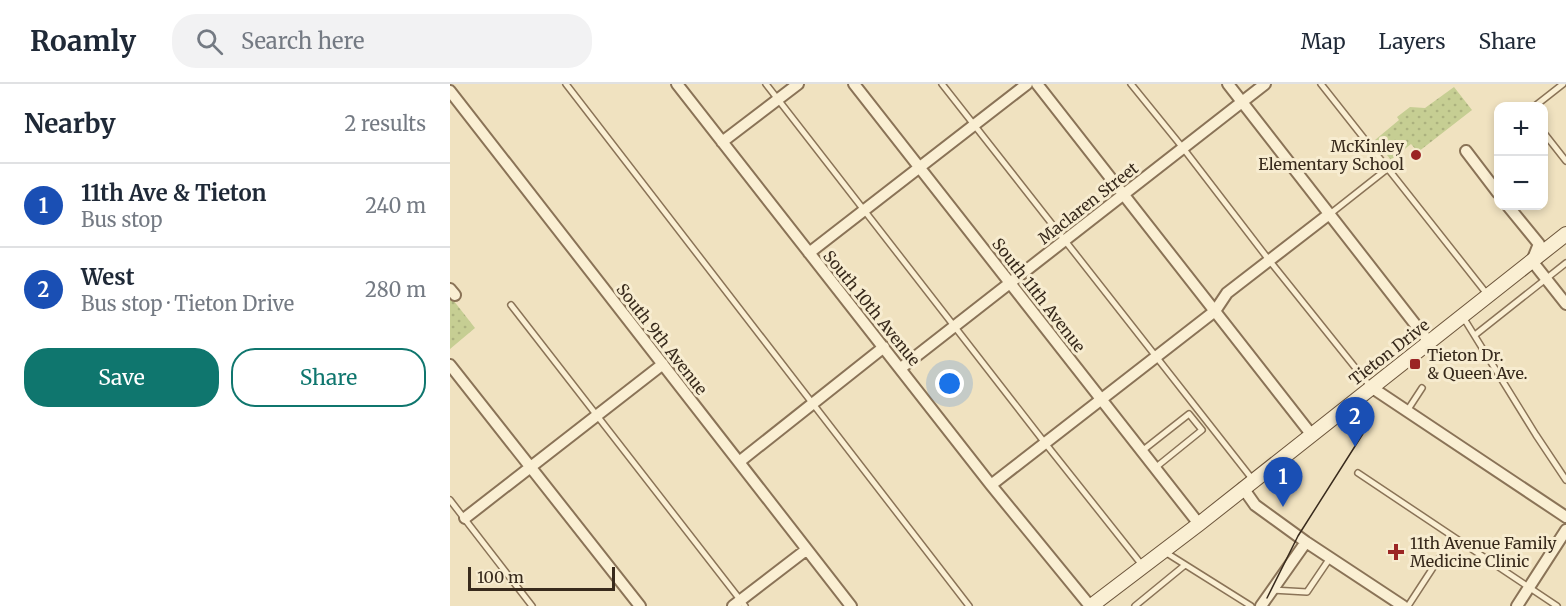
<!DOCTYPE html>
<meta charset="utf-8">
<style>
body{margin:0;font-family:Merriweather,serif;background:#f2f2f3;color:#1f2937}
.controls{position:absolute;right:18px;top:18px;display:grid;overflow:hidden;border-radius:12px;box-shadow:0 3px 9px #0003}
.controls button{width:54px;height:54px;display:grid;place-items:center;padding:0;border:0;border-bottom:2px solid #e0e1e3;background:#fff;color:#1f2937;font:30px sans-serif}
.scale{position:absolute;left:18px;bottom:15px;width:147px;box-sizing:border-box;padding-left:6px;border:3px solid #382a1c;border-top:0;font-size:16px;line-height:21px;white-space:nowrap;color:#382a1c;-webkit-text-stroke:4px #f7ecd0;paint-order:stroke}
.you{position:absolute;left:500px;top:300px;width:21px;height:21px;margin:-15px;border:4px solid #fff;border-radius:50%;background:#1a73e8;box-shadow:0 0 0 9px #1a73e833}
.badge{display:grid;place-items:center;width:39px;height:39px;border-radius:50%;background:#0f766e;color:#fff;font-size:20px;font-weight:700}
.pin{position:absolute;translate:-50% -50px;filter:drop-shadow(0 2px 3px #0008)}
.pin::after{content:'';position:absolute;top:32px;width:21px;height:18px;background:inherit;clip-path:polygon(0 0,100% 0,50% 100%)}
.list{margin:0;padding:0;list-style:none}
h2{display:flex;justify-content:space-between;align-items:center;height:78px;margin:0;padding:0 24px;font-size:26px}
h2 small{font-size:20px;font-weight:400;color:#747a83}
.list li{display:grid;grid-template-columns:39px 1fr auto;gap:18px;align-items:center;box-sizing:border-box;height:84px;padding:0 24px;border-top:2px solid #e0e1e3}
.list b{display:block;font-size:22px;white-space:nowrap}
.list p{margin:0;font-size:20px;white-space:nowrap;color:#747a83}
.list em{font-size:20px;font-style:normal;color:#747a83}
.actions{display:flex;gap:12px;padding:18px 24px}
.actions a{flex:1;padding:14px 0;border:2px solid #0f766e;border-radius:24px;text-align:center;font-size:21px;color:#0f766e}
.actions .main{background:#0f766e;color:#fff}
.icon{flex:none;width:33px;height:33px;fill:none;stroke:currentColor;stroke-width:2;stroke-linecap:round;stroke-linejoin:round}
.map{position:relative;flex:none;width:1116px;height:522px;overflow:hidden}
header{display:flex;align-items:center;gap:36px;box-sizing:border-box;height:84px;padding:0 30px;background:#fff;border-bottom:2px solid #e0e1e3}
header strong{font-size:28px}
nav{display:flex;gap:33px;margin-inline-start:auto;font-size:21px}
.search{width:420px;height:54px;background:#f2f2f3;display:flex;align-items:center;gap:15px;box-sizing:border-box;padding:0 21px;border-radius:24px;color:#747a83;font-size:22px}
main{display:flex}
aside{flex:1;background:#fff}
.map>svg:first-child{display:block}
.park{fill:url(#park-dots)}
.lines{fill:none;stroke-linecap:round;stroke-linejoin:round}
.lane-casing{stroke:#8a7357;stroke-width:8}
.street-casing{stroke:#8a7357;stroke-width:14}
.secondary-casing{stroke:#6b543a;stroke-width:16}
.lane{stroke:#faefd3;stroke-width:5}
.street{stroke:#faefd3;stroke-width:10}
.secondary{stroke:#faefd3;stroke-width:14}
.tram{stroke:#382a1c;stroke-width:1.5}
.poi-dot{fill:#9b2524;stroke:#f7ecd0;stroke-width:2}
.labels{text-anchor:middle;stroke-width:6;stroke-linejoin:round;paint-order:stroke}
.poi-label{font-size:16px;fill:#382a1c;stroke:#f7ecd0;text-anchor:start}
.street-label{font-size:16px;fill:#382a1c;stroke:#f7ecd0}
</style>
<header>
<strong>Roamly</strong>
<div class="search"><svg class="icon" aria-label="search" viewBox="0 0 24 24"><circle cx="10" cy="10" r="6"/><path d="M15 15l6 6"/></svg>Search here</div>
<nav><a>Map</a><a>Layers</a><a>Share</a></nav>
</header>
<main>
<aside>
<h2>Nearby<small>2 results</small></h2>
<ul class="list">
<li><span class="badge" style="background:#1a4fb4">1</span><div><b>11th Ave &amp; Tieton</b><p>Bus stop</p></div><em>240 m</em></li>
<li><span class="badge" style="background:#1a4fb4">2</span><div><b>West</b><p>Bus stop · Tieton Drive</p></div><em>280 m</em></li>
</ul>
<div class="actions"><a class="main">Save</a><a>Share</a></div>
</aside>
<div class="map">
<svg width="1116" height="522" viewBox="0 0 1116 522">
<defs>
<pattern id="park-dots" width="8" height="8" patternUnits="userSpaceOnUse" patternTransform="scale(1.5)"><rect width="8" height="8" fill="#c6ce93"/><path d="M2 2h.1M6 6h.1" fill="none" stroke="#abb17e" stroke-width="1.8" stroke-linecap="round"/></pattern>
</defs>
<rect width="100%" height="100%" fill="#f0e2c0"/>
<path class="park" d="M1004,3L1022,26L968,68L961,60L941,76L925,56L949,36L947,33L960,23L975,24Z
M0,212L25,244L0,265Z"/>
<g class="lines">
<defs>
<path id="lane" d="M116,0L519,522
M316,0L595,359L692,481
M492,0L803,396
M681,0L733,64L819,176L920,302
M871,0L1037,210
M1085,22L1113,0
M1094,49L1116,77
M880,130L937,85
M61,221L295,522
M1013,233L1086,351L1116,396
M1025,251L1116,179
M957,327L972,304
M692,367L739,330L752,346L705,384
M908,389L1107,522
M0,416L82,522
M715,468L801,522
M822,506L857,508L880,474
M685,522L735,481
M958,522L1003,453"/>
<path id="street" d="M227,0L541,401L640,522
M404,0L749,440
M587,0L861,350
M778,0L979,258
M0,7L401,522
M272,58L348,0
M1016,67L1048,109
M1058,122L1089,160L1082,177L1116,220
M359,169L577,0
M0,205L5,211
M0,281L190,522
M451,284L815,0
M921,303L1116,433
M289,378L434,263
M541,401L765,227L777,209L878,131
M793,404L805,421L856,458L953,522
M15,434L213,280
M283,522L356,466
M811,522L856,458
M1067,522L1116,446"/>
<path id="secondary" d="M641,522L749,440L1116,150"/>
</defs>
<use href="#lane" class="lane-casing"/>
<use href="#street" class="street-casing"/>
<use href="#secondary" class="secondary-casing"/>
<use href="#lane" class="lane"/>
<use href="#street" class="street"/>
<use href="#secondary" class="secondary"/>
<path class="tram" d="M817,514L848,452L921,337"/>
</g>
<g class="poi-dot">
<circle cx="966" cy="71" r="6"/>
<rect x="959" y="274" width="12" height="12" rx="3"/>
<path d="M943 459h6v6h6v6h-6v6h-6v-6h-6v-6h6z"/>
</g>
<g class="labels">
<g class="poi-label">
<text x="954" y="68" text-anchor="end">McKinley<tspan x="954" dy="18">Elementary School</tspan></text>
<text x="977" y="277">Tieton Dr.<tspan x="977" dy="18">&amp; Queen Ave.</tspan></text>
<text x="960" y="465">11th Avenue Family<tspan x="960" dy="18">Medicine Clinic</tspan></text>
</g>
<g class="street-label">
<text transform="translate(638 119) rotate(-38)" y="6">Maclaren Street</text>
<text transform="translate(589 211) rotate(52)" y="6">South 11th Avenue</text>
<text transform="translate(422 224) rotate(51)" y="6">South 10th Avenue</text>
<text transform="translate(212 255) rotate(52)" y="6">South 9th Avenue</text>
<text transform="translate(939 268) rotate(-38)" y="6">Tieton Drive</text>
</g>
</g>
</svg>
<div class="controls">
<button>+</button>
<button>−</button>
</div>
<div class="scale">100 m</div>
<div class="you"></div>
<div class="pin badge" style="left:833px;top:423px;background:#1a4fb4">1</div>
<div class="pin badge" style="left:905px;top:363px;background:#1a4fb4">2</div>
</div>
</main>
